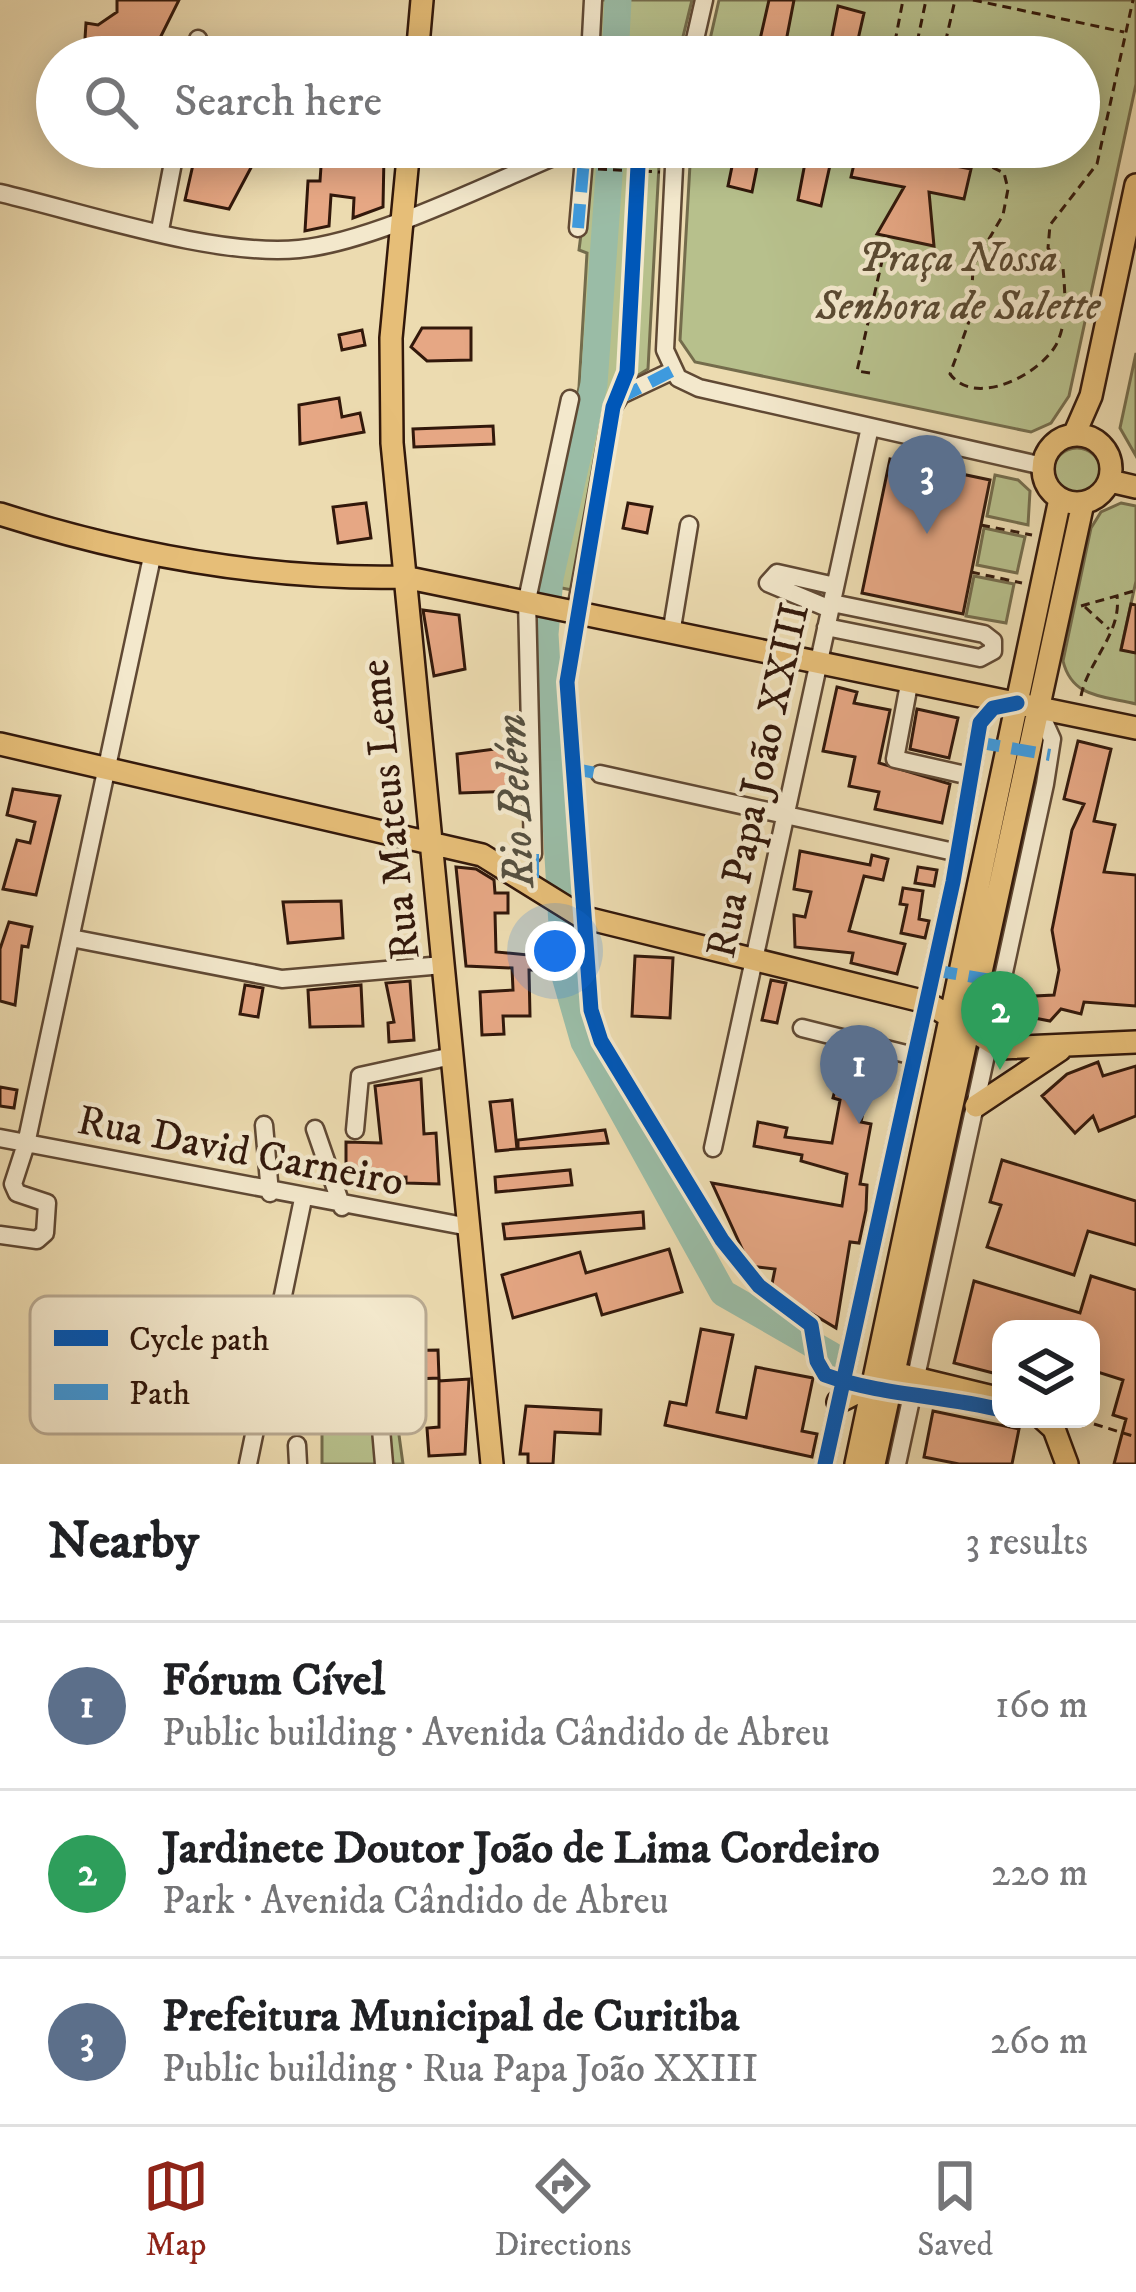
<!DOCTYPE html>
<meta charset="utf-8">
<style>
body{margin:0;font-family:"IM FELL DW Pica",serif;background:#f6f6f6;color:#202124}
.controls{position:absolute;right:36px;bottom:36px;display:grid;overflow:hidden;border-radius:24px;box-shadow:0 6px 30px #0003}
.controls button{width:108px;height:108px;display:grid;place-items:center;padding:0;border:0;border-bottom:3px solid #e0e0e0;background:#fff;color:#202124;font:60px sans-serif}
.you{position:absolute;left:555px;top:951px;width:42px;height:42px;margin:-30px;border:9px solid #fff;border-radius:50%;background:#1a73e8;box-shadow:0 0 0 18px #1a73e833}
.badge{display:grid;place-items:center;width:78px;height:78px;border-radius:50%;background:#8f2418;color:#fff;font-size:39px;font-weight:700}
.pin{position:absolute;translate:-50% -99px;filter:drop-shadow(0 3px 6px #0008)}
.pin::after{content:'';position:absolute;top:63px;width:42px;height:36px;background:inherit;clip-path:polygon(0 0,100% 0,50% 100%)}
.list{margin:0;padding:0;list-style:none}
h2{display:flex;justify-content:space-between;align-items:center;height:156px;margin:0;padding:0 48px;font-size:51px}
h2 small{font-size:39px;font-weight:400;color:#757577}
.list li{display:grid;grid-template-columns:78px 1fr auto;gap:36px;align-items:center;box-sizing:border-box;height:168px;padding:0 48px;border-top:3px solid #e0e0e0}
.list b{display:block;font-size:45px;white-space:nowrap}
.list p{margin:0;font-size:39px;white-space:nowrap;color:#757577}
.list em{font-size:39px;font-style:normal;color:#757577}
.icon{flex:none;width:66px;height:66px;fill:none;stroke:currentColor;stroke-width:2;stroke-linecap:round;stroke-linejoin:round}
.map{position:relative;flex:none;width:1136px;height:1464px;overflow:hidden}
.search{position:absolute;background:#fff;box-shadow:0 6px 30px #0003;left:36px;right:36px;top:36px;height:132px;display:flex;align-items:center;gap:30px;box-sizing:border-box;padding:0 42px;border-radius:66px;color:#757577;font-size:45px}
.sheet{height:660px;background:#fff}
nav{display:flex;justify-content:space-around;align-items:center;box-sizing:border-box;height:168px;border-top:3px solid #e0e0e0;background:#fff;font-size:33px;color:#757577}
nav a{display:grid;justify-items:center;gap:6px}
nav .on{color:#8f2418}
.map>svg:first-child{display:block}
.green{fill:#b7c08c;stroke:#746c4c;stroke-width:3}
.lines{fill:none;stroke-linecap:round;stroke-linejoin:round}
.river{stroke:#9abca6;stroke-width:27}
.building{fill:#e6a784;stroke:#32180b;stroke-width:3}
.minor-casing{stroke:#604934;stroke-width:21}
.major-casing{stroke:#32180b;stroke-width:26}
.path{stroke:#32180b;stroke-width:3;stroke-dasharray:9 6;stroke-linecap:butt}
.minor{stroke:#f3e8cc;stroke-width:16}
.major{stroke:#e6be78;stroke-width:21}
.quiet{stroke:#3e9ade;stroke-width:12;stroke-dasharray:24 12;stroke-linecap:butt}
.cycleway-casing{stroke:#f3e8cc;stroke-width:22}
.cycleway{stroke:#0057b8;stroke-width:15}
.labels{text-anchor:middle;stroke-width:9;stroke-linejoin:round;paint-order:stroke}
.park-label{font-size:42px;font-style:italic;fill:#5a4a32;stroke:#f3e8cc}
.street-label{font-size:42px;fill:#32180b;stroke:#f3e8cc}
.water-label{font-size:45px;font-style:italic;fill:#565141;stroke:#f3e8cc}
.key{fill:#f3e8cc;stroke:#b9aa92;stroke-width:3}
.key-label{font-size:33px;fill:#32180b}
</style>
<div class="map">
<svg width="1136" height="1464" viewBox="0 0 1136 1464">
<rect width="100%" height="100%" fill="#ecdbb0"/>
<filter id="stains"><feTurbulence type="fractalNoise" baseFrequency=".00167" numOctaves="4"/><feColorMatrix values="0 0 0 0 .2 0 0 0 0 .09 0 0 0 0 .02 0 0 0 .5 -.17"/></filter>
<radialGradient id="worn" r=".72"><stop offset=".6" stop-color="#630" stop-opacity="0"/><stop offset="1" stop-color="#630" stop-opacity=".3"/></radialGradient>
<path class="green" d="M599,0H692L678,57H596Z
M719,0H1136V84L1069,396L1051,423L1031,432L695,362L680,340L691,147H1079V57H706Z
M592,147H660L648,369L610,393L572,590L541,584L579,387L587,253L579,250Z
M1136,353V456L1120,428Z
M1053 472a24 24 0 1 1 48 0a24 24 0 1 1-48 0Z
M995,475L1018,480L1030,491L1028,525L987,516Z
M1121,503L1136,506V581L1121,649L1136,653V704C1103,696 1072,698 1063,661L1091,528L1101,512Z
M984,528L1025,537L1017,573L977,565Z
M974,576L1014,584L1006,623L966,616Z
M394,1399L403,1464H322V1409Z"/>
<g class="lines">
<path class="river" d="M615,57L618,0
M611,147L594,384L550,578L545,634L565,976L584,1042L723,1293L831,1355"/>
</g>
<path class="building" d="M117,0H179L159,40L168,41L166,56L114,49L112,57L84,54L86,23L98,25L117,12Z
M769,0H794L783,57H756Z
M838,6L864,13L854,57H828Z
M197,147H262L229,209L185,200Z
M736,147H761L752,192L728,186Z
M808,147H834L821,206L798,200Z
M858,147L971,169L964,199L929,192L934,246L877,234L904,187L851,177Z
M322,152L384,155L383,207L353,218L354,198L331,195L329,226L305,231L308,181H320Z
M422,328H471V360L427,361L411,347Z
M362,330L365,345L342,350L339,335Z
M339,398L342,417L360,413L364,432L300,444L299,405Z
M493,426L494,444L414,447L413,429Z
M890,459L990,480L963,614L862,593Z
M366,503L371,538L338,543L333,507Z
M628,503L652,507L647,533L623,528Z
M1131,604L1136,605V653L1121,650Z
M423,610L459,615L465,669L434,676Z
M837,687L857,692L854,703L890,710L879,763L950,784L942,823L875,809L879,792L849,786L855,757L823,751Z
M917,709L958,718L949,758L910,749Z
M1078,741L1111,749L1094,821L1115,825L1104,872L1136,875V1006L1084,1002L1081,1014L1061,1009L1050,1021L1024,1016L1035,996L1054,995L1059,970L1052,930L1072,830L1084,804L1064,799Z
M518,746L519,791L460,793L457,754Z
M13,789L60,796L36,895L3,889L17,840L30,843L35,822L7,815Z
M800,851L870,865L872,855L888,859L883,880L864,876L849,931L905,944L897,974L851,963L853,953L795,947L794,915L805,917L811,892L794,889Z
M456,867L476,869L494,880L495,893H508V913H495L496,952L539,956L538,970H529L530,1016H503L504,1034L482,1035L480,992L513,990L512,968L466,966Z
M918,867L937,870L934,886L915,883Z
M903,888L923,891L919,919L929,921L925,938L901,933L907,905L900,904Z
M341,901L343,938L288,943L283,902Z
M9,922L32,927L28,947L22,946L15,1005L0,1001V949Z
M635,956L673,958L670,1018L632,1016Z
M771,980L786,983L777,1023L762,1020Z
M410,981L414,1040L389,1042L388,1023L394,1022L386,983Z
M245,985L263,988L258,1017L240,1014Z
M361,985L363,1026L310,1027L308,990Z
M1098,1062L1103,1076L1136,1066V1116L1099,1131L1093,1116L1075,1133L1042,1096L1067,1074Z
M421,1079L424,1134L436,1133L439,1184L406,1183V1177L384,1178V1172H346V1142L381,1143L375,1086Z
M837,1082L868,1090L861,1122L871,1124L860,1184L867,1185L866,1210L859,1243L850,1242L836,1328L771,1289L775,1269L750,1266L712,1183L842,1206L847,1174L801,1161L802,1155L754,1146L758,1122L787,1128L785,1137L832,1143L840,1100L833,1098Z
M0,1087L17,1090L14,1108L0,1106Z
M512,1100L517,1149L496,1151L490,1102Z
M605,1130L608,1143L518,1149V1140Z
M1002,1160L1136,1201V1245L1088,1231L1074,1275L987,1247L1001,1205L990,1202Z
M570,1170L572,1185L496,1192L495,1177Z
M643,1212L644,1228L505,1239L503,1224Z
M669,1249L682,1292L602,1315L596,1294L513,1318L502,1275L580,1252L586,1273Z
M1091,1276L1136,1290V1464H1114L1126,1419L1113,1415L1123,1380L1091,1370V1329H1001V1375L954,1363L974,1281L1080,1313Z
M701,1329L733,1335L717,1412L746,1418L756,1367L813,1378L802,1431L817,1434L812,1457L665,1425L670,1402L686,1405Z
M438,1350L439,1378L388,1380L387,1351Z
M469,1379L465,1454L429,1456L427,1428L439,1427V1381Z
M526,1406L601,1410L600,1434L555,1432L553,1464H528V1454H520Z
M933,1411L1019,1429L1012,1464H959L924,1457Z"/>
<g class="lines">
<defs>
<path id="minor" d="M194,57L198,39
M590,57L593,0
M691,57L704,0
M675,147L665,350L678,378L699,388L1043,466
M0,193C86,213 213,257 299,249C376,242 502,177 577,147
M578,228L585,147
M160,230L176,147
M830,609L768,583L777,573L835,586
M576,610L613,407L621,395L672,371
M826,627L980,658L993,651V641L984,634L832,603
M672,628L689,525
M910,679L895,759L970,776
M600,774L954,852
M533,854L527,600L570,399
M71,938L282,979L443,965
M802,1028L914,1056
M264,1125L270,1193
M315,1129L342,1207
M355,1130L360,1076L452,1056
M0,1138L469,1227
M713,1148L870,427
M0,1235L37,1240L45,1233L47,1203L17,1193L13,1184L26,1144L152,557
M379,1406L384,1464
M297,1445L298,1464
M248,1464L303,1199
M825,1464L953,882L980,723L993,708L1010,704
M897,1464L1045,784L1052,739L1038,708"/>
<path id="major" d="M417,57L422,0
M409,147L391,338L392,443L492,1464
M1043 469a34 34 0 1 1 68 0a34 34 0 1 1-68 0Z
M1074,435L1091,396L1136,185
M1110,481L1136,487
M0,514C132,556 265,580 404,577L1136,728
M0,744L482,855L582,917L926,1002L1001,1048L1136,1042
M976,1106L1060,1050
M894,1373L1001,1399
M838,1402L878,1382
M1043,1419L1054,1429L1067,1464
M856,1464L1060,499
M874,1464L1083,503"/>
</defs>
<use href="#minor" class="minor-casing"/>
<use href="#major" class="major-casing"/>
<path class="path" d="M973,0L1124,32
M892,57L903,0
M914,57L926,0
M942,57L955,0
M921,150L922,147
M979,161L1004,173L1008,189L1003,215L973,266L971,316L950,374C975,408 1039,375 1056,345C1068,322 1065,292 1063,268L1048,248L1050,225L1097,164L1133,0
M598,169L660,172
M870,373L857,371L882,261
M981,525L1032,535
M971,572L1022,583
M1081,606L1134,591
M1085,607L1109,629
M1081,696C1088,661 1122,633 1117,596
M1094,1424L1136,1437"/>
<use href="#minor" class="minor"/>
<use href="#major" class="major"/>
<path class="quiet" d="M578,228L585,147
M618,399L672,371
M976,742L1050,755
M570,768L600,774
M533,854V885
M933,970L1003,982"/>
<defs>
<path id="cycleway" d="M639,147L627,372L613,407L567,682L591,1010L601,1041L722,1240L759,1286L811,1325L817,1361L825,1375C883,1396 942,1395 1001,1410
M825,1464L953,882L980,723L993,708L1017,703"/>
</defs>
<use href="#cycleway" class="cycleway-casing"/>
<use href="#cycleway" class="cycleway"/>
</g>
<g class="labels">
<g class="park-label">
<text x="958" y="271">Praça Nossa<tspan x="958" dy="48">Senhora de Salette</tspan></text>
</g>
<g class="street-label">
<text transform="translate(756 780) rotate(-78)" y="15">Rua Papa João XXIII</text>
<text transform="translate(388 810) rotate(-96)" y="15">Rua Mateus Leme</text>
<text transform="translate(241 1149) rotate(11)" y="15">Rua David Carneiro</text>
</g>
<g class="water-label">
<text transform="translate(513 801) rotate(-93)" y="16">Rio Belém</text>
</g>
</g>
<rect x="30" y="1296" width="396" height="138" rx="18" class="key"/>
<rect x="54" y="1330" width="54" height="16" fill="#0057b8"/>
<rect x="54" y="1384" width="54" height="16" fill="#3e9ade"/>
<g class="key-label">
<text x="129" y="1350">Cycle path</text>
<text x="129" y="1404">Path</text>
</g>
<rect width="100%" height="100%" filter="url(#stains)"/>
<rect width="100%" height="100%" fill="url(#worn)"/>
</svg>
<div class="controls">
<button><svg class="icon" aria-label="layers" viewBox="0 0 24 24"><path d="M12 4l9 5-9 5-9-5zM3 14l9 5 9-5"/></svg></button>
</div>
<div class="you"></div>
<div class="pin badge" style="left:859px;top:1124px;background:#5c6f8a">1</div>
<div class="pin badge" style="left:1000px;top:1070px;background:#2e9e5b">2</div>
<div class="pin badge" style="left:927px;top:534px;background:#5c6f8a">3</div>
<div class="search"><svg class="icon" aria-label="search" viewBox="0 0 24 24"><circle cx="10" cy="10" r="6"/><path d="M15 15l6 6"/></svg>Search here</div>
</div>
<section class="sheet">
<h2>Nearby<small>3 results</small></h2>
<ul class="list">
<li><span class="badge" style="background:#5c6f8a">1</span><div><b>Fórum Cível</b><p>Public building · Avenida Cândido de Abreu</p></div><em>160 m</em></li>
<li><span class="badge" style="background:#2e9e5b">2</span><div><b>Jardinete Doutor João de Lima Cordeiro</b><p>Park · Avenida Cândido de Abreu</p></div><em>220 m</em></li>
<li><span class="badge" style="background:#5c6f8a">3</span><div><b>Prefeitura Municipal de Curitiba</b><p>Public building · Rua Papa João XXIII</p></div><em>260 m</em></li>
</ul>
</section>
<nav>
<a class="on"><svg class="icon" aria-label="map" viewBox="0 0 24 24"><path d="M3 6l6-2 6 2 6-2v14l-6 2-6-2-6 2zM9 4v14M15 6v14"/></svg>Map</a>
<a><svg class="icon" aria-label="directions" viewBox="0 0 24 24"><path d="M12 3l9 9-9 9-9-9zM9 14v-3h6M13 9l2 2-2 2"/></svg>Directions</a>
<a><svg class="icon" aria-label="saved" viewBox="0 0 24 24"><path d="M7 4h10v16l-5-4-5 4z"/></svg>Saved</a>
</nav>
